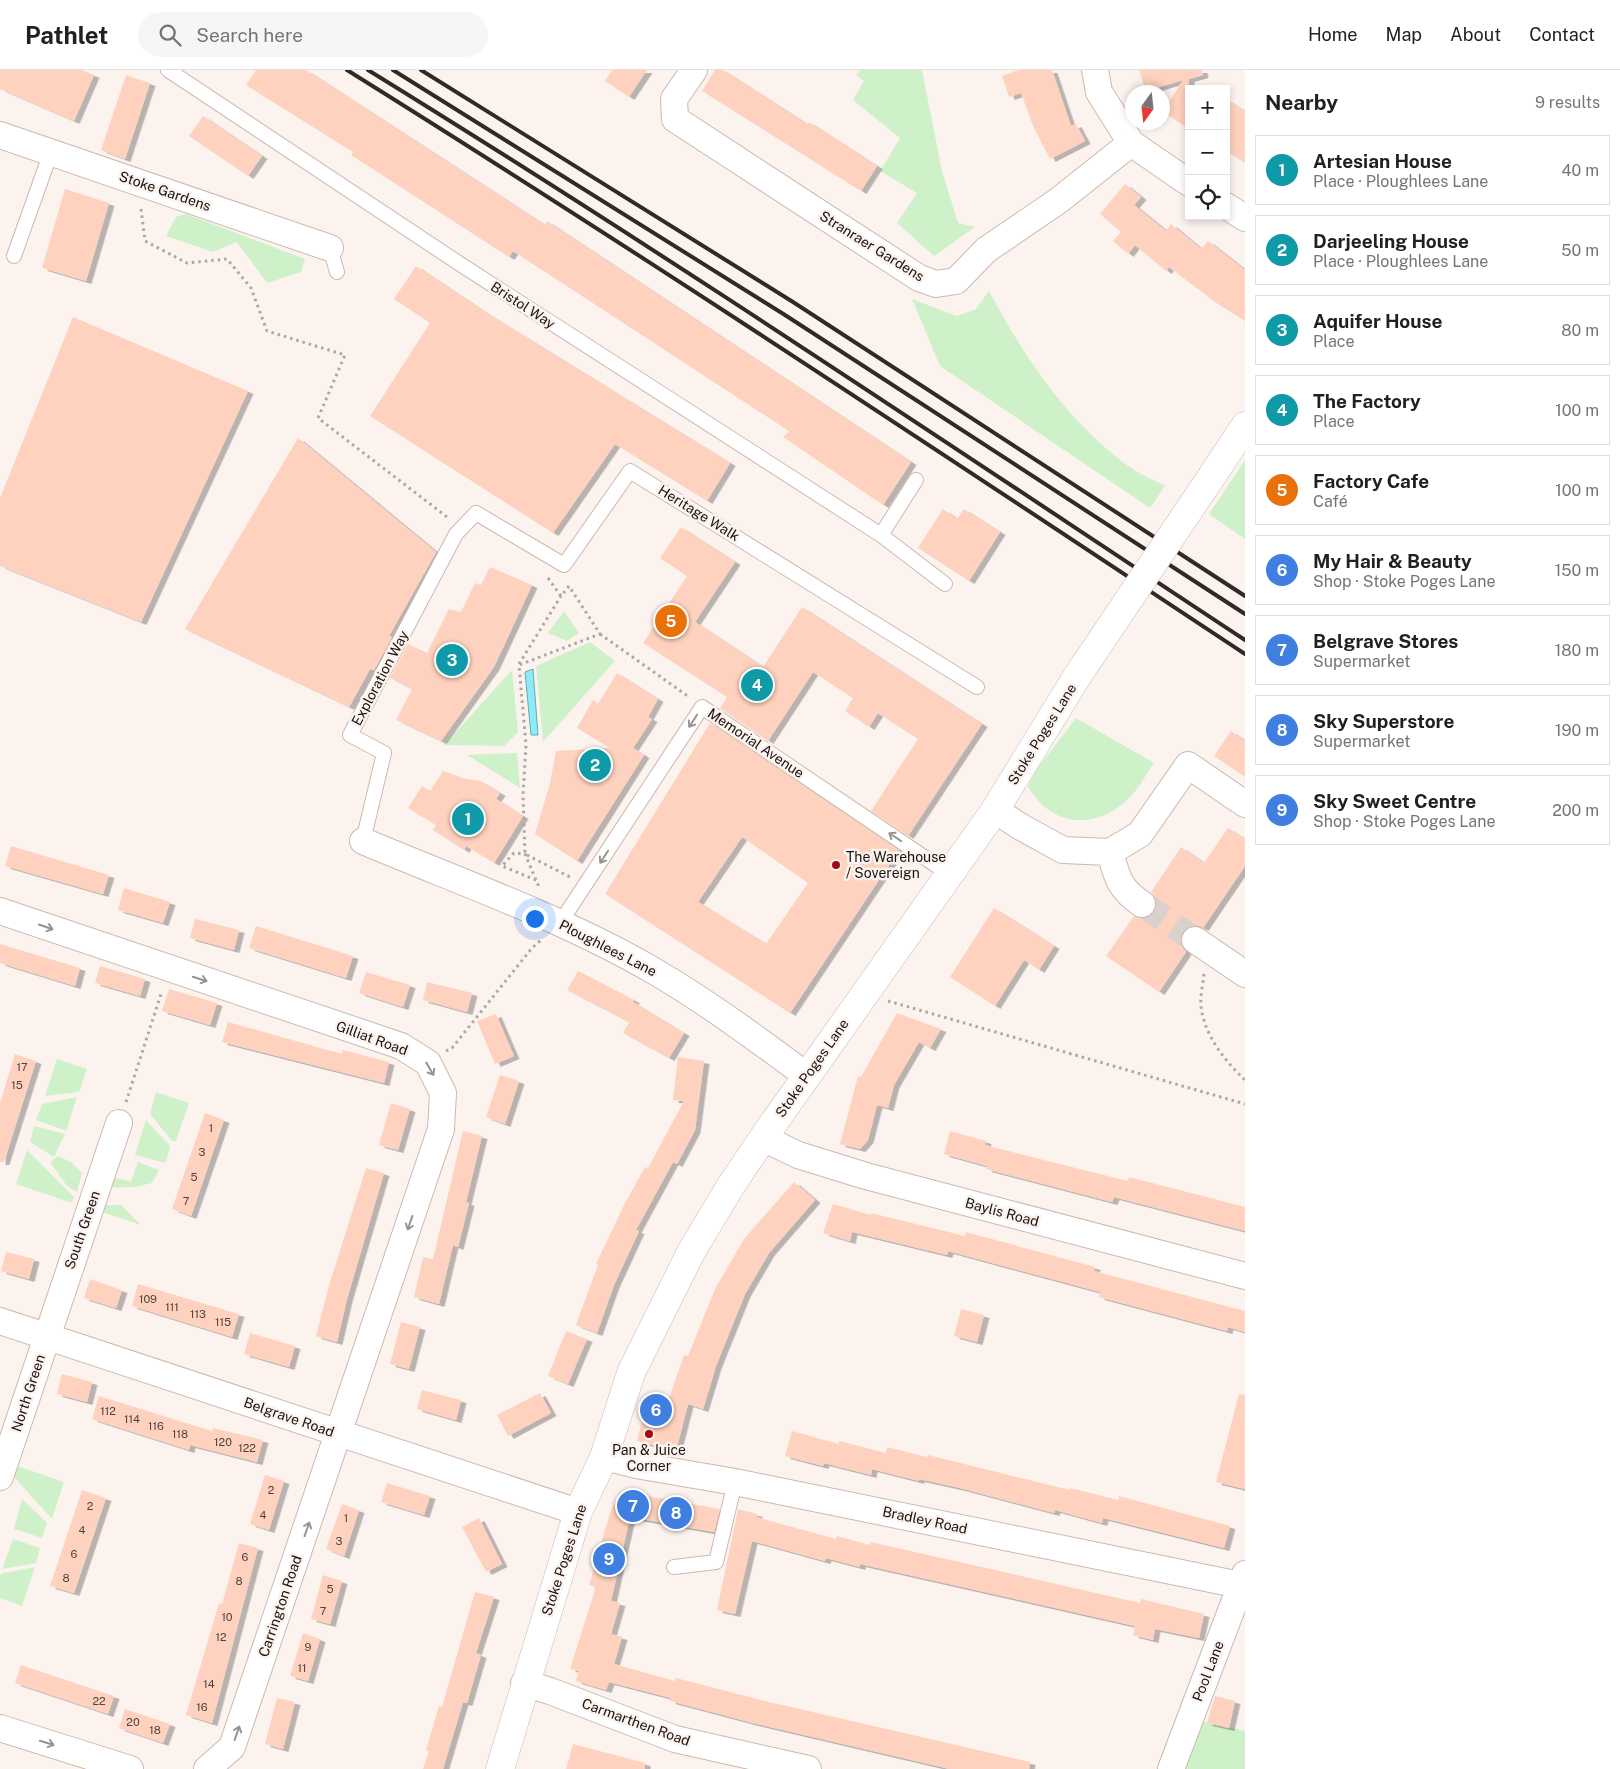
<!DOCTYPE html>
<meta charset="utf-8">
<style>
body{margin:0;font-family:"Public Sans",sans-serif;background:#f6f6f6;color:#202124}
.controls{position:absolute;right:15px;top:15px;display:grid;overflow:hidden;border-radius:0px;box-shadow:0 2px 8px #0003}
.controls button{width:45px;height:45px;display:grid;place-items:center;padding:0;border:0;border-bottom:1px solid #e0e0e0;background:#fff;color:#202124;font:25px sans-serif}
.compass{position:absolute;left:1125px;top:15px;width:45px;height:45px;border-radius:50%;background:#fff;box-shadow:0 2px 8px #0003;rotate:195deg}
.you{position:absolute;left:534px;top:848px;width:18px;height:18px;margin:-12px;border:4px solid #fff;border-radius:50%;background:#1a73e8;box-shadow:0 0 0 8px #1a73e833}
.badge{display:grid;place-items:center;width:32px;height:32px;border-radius:50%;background:#a30914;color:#fff;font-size:16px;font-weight:700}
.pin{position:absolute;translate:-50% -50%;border:2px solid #fff;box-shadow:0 1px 5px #0006}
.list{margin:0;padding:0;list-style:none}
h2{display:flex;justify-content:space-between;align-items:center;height:65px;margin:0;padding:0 20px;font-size:21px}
h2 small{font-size:16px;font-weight:400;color:#757577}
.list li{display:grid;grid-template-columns:32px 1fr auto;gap:15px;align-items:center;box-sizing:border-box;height:70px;margin:0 10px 10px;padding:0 10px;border:1px solid #e0e0e0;border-radius:0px}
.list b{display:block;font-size:19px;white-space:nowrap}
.list p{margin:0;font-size:16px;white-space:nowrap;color:#757577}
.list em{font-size:16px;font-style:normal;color:#757577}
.icon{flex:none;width:28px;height:28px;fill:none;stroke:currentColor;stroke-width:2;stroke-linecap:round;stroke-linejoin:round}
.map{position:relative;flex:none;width:1245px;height:1699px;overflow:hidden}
header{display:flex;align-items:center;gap:30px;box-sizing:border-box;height:70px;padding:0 25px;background:#fff;border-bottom:1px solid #e0e0e0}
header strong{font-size:24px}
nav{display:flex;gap:28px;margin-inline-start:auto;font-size:18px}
.search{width:350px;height:45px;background:#f6f6f6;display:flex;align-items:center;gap:12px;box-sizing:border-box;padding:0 18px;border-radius:28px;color:#757577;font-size:19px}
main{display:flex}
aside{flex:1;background:#fff}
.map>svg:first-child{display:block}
.green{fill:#cff1c9}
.water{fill:#8aecf4;stroke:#68abaf}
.building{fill:#fed2be;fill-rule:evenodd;filter:url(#shadow)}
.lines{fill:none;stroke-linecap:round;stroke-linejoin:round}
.minor-tunnel{stroke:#dad1cd;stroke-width:26;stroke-dasharray:26 13;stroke-linecap:butt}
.service-casing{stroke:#cdb8ae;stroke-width:16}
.minor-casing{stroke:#cdb8ae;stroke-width:28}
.tertiary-casing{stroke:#cdb8ae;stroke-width:29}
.path{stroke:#aea6a2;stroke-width:3;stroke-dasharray:2.5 4;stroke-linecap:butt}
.service{stroke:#fff;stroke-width:14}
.minor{stroke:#fff;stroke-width:26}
.tertiary{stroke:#fff;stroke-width:28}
.rail{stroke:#302925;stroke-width:4}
.tertiary-bridge-casing{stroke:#cdb8ae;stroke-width:29;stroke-linecap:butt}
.tertiary-bridge{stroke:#fff;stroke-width:28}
.oneway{stroke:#989493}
.poi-dot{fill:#a30914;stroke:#fcf3ef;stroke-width:2}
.labels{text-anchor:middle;stroke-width:5;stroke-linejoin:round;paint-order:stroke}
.number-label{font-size:11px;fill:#52423a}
.street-label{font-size:14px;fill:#19120e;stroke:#fcf3ef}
.poi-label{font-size:14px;fill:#19120e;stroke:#fcf3ef;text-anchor:start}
</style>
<header>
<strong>Pathlet</strong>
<div class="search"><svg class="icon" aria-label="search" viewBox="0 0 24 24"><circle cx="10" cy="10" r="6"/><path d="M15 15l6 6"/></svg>Search here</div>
<nav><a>Home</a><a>Map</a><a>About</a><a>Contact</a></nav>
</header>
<main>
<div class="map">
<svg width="1245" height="1699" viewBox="0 0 1245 1699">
<defs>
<filter id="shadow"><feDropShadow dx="5.5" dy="3" stdDeviation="0" flood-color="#0004"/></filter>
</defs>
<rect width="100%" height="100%" fill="#fcf3ef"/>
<path class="green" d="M860,0H922L942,101L958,153L975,157L934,186L897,153L917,123L880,101L900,68L853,30L864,11L856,5Z
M186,144L305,189L301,202L267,213L237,172L213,182L166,166L176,147Z
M989,221C1024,287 1069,354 1131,398C1142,405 1154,410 1165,416L1150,438L940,296L912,229L957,246L976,239Z
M1245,390V469L1209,444Z
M564,541L579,563L567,571L548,563Z
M590,572L615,591L543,672L536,596Z
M512,600L518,662L504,676L444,675Z
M1076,648L1154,693C1146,704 1139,719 1129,728C1096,761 1052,757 1028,717L1034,703Z
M517,683L520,718L467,685Z
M57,989L87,999L79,1022L45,1026Z
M156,1022L189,1033L176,1071H172L150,1044Z
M77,1027L66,1061L36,1050L42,1034Z
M146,1050L170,1076L166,1093L135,1085Z
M34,1056L65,1064L54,1087L30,1072Z
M27,1080L74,1127L72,1133L16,1114Z
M58,1086L71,1092L82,1103L77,1122L67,1116L50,1092Z
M138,1092L159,1100L152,1113L135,1117L95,1118L103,1106L131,1111Z
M92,1135H121L141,1155L90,1138Z
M6,1392L64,1412L52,1449L6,1398Z
M22,1429L47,1453L42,1468L14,1459Z
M13,1469L40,1478L36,1493L2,1499Z
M35,1497L22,1536L0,1528V1504Z
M1192,1649L1245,1661V1699H1171Z"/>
<path class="water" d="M533,599L538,665H531L525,602Z"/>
<path class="building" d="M0,0H82L94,5L74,51L0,19Z
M256,0H306L545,155L547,151L911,392L883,435L783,367L789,361L513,181L509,187L351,85L353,82L246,15Z
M612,0H647L629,27L605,11Z
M715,0H723L807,54L809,52L877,96L861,121L702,21Z
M1019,0H1052L1071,56L1076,54L1085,71L1050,89L1033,56L1021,23L1009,27L1002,6Z
M1139,0H1202L1203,5L1189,9V59L1163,42L1183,10L1146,21Z
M126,5L150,13L125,89L101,80Z
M1226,29L1245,41V93L1226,81Z
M203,46L262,86L248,106L189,66Z
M1125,114L1141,127L1134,135L1166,161L1171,154L1201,179L1208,171L1245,200V251L1215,232L1169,197L1166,201L1135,175L1128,184L1113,171L1121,162L1100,144Z
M65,119L109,133L86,211L42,198Z
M416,196L485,242L730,393L707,431L615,374L553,463L370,346L430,253L394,229Z
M73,247L248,321L141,552L0,496V428Z
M298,368L436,482L389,566L392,567L374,600L370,599L349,637L185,559Z
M943,439L957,449L964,439L1000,462L969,511L918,478Z
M681,457L735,492L695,552L763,597L802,537L982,654L908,766L871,741L918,669L878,643L869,657L845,641L853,628L813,602L768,671L720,638L727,627L643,573L687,506L660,488Z
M490,497L532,515L494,597L441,671L396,650L412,619L390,608L408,574L427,583L449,539L461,542L475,513L481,515Z
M617,603L658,629L648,647L652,649L633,678L644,685L577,791L535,764L550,713L556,681L610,678L577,658L593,630L598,634Z
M710,653L899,780L790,943L605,824ZM742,767L808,813L766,874L698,832Z
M1231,661L1245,671V707L1214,686Z
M443,701L466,709L481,711L500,723L496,729L523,746L494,793L466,776L464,780L433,760L436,755L408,738L422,716L430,721Z
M1228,758L1245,769V796L1203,858L1197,855L1189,856L1182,862L1180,869L1181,876L1186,882L1159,922L1106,886L1134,846L1141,849L1148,848L1154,842L1157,835L1156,828L1151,822L1181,777L1204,793Z
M11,776L109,805L103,824L5,796Z
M124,818L170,832L163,853L118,840Z
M994,838L1054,876L1039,900L1024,890L995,936L950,907Z
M195,849L239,860L234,880L190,868Z
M256,856L353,886L346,908L249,878Z
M0,874L80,898L75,916L0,893Z
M100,896L145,909L140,926L95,913Z
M578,901L634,930L633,932L684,963L669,988L623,963L629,952L567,920Z
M366,902L410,915L403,937L359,923Z
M427,912L472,923L467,942L423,930Z
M169,919L217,933L210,955L162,941Z
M897,943L941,959L930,978L919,972L894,1015L888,1038L877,1035L868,1070L860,1079L840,1074L858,1006L861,1007Z
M496,944L514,986L495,994L477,951Z
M228,952L342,984L343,980L389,992L384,1013L222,972Z
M15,984L36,991L4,1092H0V1033Z
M678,987L704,991L695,1060L677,1094L673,1092L636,1160L639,1161L614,1215L597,1263L576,1255L598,1195L596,1194L624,1135L645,1097L648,1098L684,1031L673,1030Z
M500,1005L519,1011L505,1054L486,1047Z
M391,1033L410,1039L398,1080L379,1075Z
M205,1043L224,1050L191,1146L172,1139Z
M463,1061L482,1066L466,1132L469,1133L458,1177L453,1175L439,1234L414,1227L423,1187L433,1189Z
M950,1061L986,1071L985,1075L1036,1088L1128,1111L1129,1107L1245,1137V1161L1114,1127L1112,1132L986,1099L987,1096L944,1084Z
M366,1098L384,1103L347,1229L337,1272L316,1266L330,1212Z
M794,1112L815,1130L769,1183L745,1224L716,1296L703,1339L688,1334L676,1381L637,1371L647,1332L666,1337L684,1285L688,1286L715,1219L744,1169Z
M833,1134L871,1145V1143L965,1166L966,1162L1095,1197L1094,1201L1245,1241V1262L1228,1257L1227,1261L1099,1227L1100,1222L948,1181L947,1185L852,1162L850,1171L823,1163Z
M6,1182L34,1189L29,1209L1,1201Z
M90,1209L122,1220L116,1238L84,1228Z
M138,1214L239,1244L232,1267L132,1236Z
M961,1239L984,1245L977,1272L954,1266Z
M401,1252L420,1257L409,1299L390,1294Z
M566,1261L587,1269L568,1314L548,1306Z
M250,1263L295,1276L289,1297L244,1284Z
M62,1304L92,1312L87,1332L57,1324Z
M422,1320L461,1330L456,1350L417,1339Z
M540,1323L551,1343L508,1366L497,1345Z
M1239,1324L1245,1325V1419L1216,1412Z
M99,1326L212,1361L213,1358L263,1370L257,1392L190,1375L189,1380L92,1349Z
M792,1361L839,1374V1371L886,1383L887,1377L927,1387L928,1385L1070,1420V1418L1118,1430L1119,1426L1230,1456L1224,1478L1103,1448L1102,1453L1055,1440L1054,1443L960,1418L919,1409V1411L872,1399L871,1405L824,1393L823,1396L785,1386Z
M265,1405L284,1411L269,1460L250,1454Z
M387,1413L430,1426L424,1445L381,1432Z
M82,1420L106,1428L74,1523L50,1516Z
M621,1421L622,1424L626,1422L720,1439L714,1462L630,1447L611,1531L620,1533L611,1564L622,1567L614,1594L675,1611L676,1608L769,1632L1030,1692L1029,1699H950L753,1653L670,1631L671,1628L609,1612L606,1620L576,1611L579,1601L570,1599L596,1517L589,1515L610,1443Z
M342,1434L359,1440L344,1486L326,1479Z
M738,1439L757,1444L756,1447L836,1469L837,1466L870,1475L871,1472L1140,1533L1141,1529L1204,1544L1199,1568L1155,1559L1153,1570L1133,1565L1135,1556L860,1494V1497L826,1488L825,1491L752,1471L735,1544L717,1540Z
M479,1448L502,1494L486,1502L462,1457Z
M239,1473L258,1478L212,1653L186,1645L219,1533L222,1534Z
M323,1505L342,1511L330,1554L311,1549Z
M475,1522L494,1527L476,1583L481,1585L467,1633L463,1632L443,1699H423L429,1681L426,1680L439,1636L442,1637Z
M303,1563L320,1569L308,1611L290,1606Z
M21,1595L114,1626L108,1644L15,1613Z
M1215,1626L1235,1631L1229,1658L1207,1653Z
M277,1628L295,1632L283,1679L265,1674Z
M125,1639L170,1654L163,1673L119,1658Z
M573,1674L645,1693V1699H566Z"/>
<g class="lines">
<path class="minor-tunnel" d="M1142,834L1195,870"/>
<defs>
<path id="service" d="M168,0L460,194L881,465L945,514
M330,178L337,202
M14,186L51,82
M881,465L916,410
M363,771L384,683L350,665L456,464L476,443L564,495L630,401L977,617
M560,853L702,637L949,804
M674,1497L716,1492L735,1412"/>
<path id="minor" d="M694,0L674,29L675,49L919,208L936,214L956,211L986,180L1058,131L1131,73
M1095,0L1099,22L1131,73L1189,113
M0,65L330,178
M1226,136L1245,148
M995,740L1021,757L1063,780L1110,782L1140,764L1188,695L1245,734
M363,771C460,812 563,848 654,901C707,932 757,969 807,1006
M1110,782C1117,807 1119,819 1142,834
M0,841L401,976L428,993L443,1023L441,1059L232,1677L207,1699
M1195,870L1245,904
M763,1068L798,1085L866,1106L1245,1206
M0,1251L578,1442
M604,1387L636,1395L735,1412L1245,1516
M0,1407L119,1053
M524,1613L550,1621L675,1669L808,1699
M0,1658L130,1699
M1171,1699L1245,1504"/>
<path id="tertiary" d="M1212,406L1245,356
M500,1699L578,1442L604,1387L631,1303L691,1182L730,1117L763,1068L995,740L1078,605"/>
</defs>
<use href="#service" class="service-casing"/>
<use href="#minor" class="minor-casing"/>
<use href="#tertiary" class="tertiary-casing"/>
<path class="path" d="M141,139L145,171L187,193L227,189L251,218L267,261L345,285L318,348L447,447
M548,508L561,526L569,516L600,564L519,595L526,675L523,725L525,784L570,807
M600,564L689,627
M519,594L561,526
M536,810L502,796L514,783L525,784L539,817
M1204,904C1203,914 1200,926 1201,936C1204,965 1225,991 1245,1010
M888,931L1245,1034
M446,981L452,978L532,878L541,870
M126,1032L162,921"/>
<use href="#service" class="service"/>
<use href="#minor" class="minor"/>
<use href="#tertiary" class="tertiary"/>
<path class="rail" d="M347,0C650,189 947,387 1245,584
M368,0C665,183 954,378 1245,570
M393,0L785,245L1245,544
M421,0L793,232L1245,526"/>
<defs>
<path id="tertiary-bridge" d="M1078,605L1212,406"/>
</defs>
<use href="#tertiary-bridge" class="tertiary-bridge-casing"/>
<use href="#tertiary-bridge" class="tertiary-bridge"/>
</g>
<defs><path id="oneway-shaft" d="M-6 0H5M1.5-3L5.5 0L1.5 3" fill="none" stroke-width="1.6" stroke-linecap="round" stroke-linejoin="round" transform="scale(1.25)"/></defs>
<g class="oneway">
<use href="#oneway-shaft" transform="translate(693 651) rotate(123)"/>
<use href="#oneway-shaft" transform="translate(895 767) rotate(-146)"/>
<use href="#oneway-shaft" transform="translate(604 787) rotate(123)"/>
<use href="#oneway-shaft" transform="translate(46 857) rotate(19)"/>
<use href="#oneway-shaft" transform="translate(200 909) rotate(18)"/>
<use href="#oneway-shaft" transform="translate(430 999) rotate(60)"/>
<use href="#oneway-shaft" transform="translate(410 1153) rotate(109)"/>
<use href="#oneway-shaft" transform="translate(307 1459) rotate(-71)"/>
<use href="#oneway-shaft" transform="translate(237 1663) rotate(-71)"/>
<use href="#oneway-shaft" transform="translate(47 1673) rotate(17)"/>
</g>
<g class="poi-dot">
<circle cx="836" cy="795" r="5"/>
<circle cx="649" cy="1364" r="5"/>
</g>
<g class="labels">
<g class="number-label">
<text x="22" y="1001">17</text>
<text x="17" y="1019">15</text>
<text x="211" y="1062">1</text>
<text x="202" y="1086">3</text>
<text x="194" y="1111">5</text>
<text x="186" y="1135">7</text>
<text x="148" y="1233">109</text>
<text x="172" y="1241">111</text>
<text x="198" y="1248">113</text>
<text x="223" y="1256">115</text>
<text x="108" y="1345">112</text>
<text x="132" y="1353">114</text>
<text x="156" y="1360">116</text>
<text x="180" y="1368">118</text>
<text x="223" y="1376">120</text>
<text x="247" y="1382">122</text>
<text x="271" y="1424">2</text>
<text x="90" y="1440">2</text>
<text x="263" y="1449">4</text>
<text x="346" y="1452">1</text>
<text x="82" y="1464">4</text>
<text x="339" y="1475">3</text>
<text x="74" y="1488">6</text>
<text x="245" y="1491">6</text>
<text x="66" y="1512">8</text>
<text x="239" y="1515">8</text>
<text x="330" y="1523">5</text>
<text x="323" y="1545">7</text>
<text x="227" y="1551">10</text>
<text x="221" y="1571">12</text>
<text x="308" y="1581">9</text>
<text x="302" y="1602">11</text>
<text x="209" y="1618">14</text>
<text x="99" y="1635">22</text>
<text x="202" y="1641">16</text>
<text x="133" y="1656">20</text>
<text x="155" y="1664">18</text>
</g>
<g class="street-label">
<text transform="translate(165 121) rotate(19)" y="5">Stoke Gardens</text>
<text transform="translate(872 176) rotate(32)" y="5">Stranraer Gardens</text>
<text transform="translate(523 235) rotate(33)" y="5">Bristol Way</text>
<text transform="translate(699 443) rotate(32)" y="5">Heritage Walk</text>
<text transform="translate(380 608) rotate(-62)" y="5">Exploration Way</text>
<text transform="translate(1042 664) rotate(-58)" y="5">Stoke Poges Lane</text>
<text transform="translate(756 673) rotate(34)" y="5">Memorial Avenue</text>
<text transform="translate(608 878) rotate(27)" y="5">Ploughlees Lane</text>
<text transform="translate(372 968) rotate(20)" y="5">Gilliat Road</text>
<text transform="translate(812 998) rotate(-55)" y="5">Stoke Poges Lane</text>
<text transform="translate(1002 1142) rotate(15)" y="5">Baylis Road</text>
<text transform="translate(82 1160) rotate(-71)" y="5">South Green</text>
<text transform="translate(28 1323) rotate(-72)" y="5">North Green</text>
<text transform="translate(289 1347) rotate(19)" y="5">Belgrave Road</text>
<text transform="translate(925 1450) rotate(12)" y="5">Bradley Road</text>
<text transform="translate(564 1490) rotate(-72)" y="5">Stoke Poges Lane</text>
<text transform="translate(280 1536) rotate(-71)" y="5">Carrington Road</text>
<text transform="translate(1208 1601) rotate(-69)" y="5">Pool Lane</text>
<text transform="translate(636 1652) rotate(20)" y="5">Carmarthen Road</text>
</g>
<g class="poi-label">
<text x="846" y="792">The Warehouse<tspan x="846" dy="16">/ Sovereign</tspan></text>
<text x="649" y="1385" text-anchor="middle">Pan &amp; Juice<tspan x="649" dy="16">Corner</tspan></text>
</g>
</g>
</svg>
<div class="controls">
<button>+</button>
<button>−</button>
<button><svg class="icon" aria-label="locate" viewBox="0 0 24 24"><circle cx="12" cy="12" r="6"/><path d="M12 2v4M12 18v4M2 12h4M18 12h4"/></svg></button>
</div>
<svg class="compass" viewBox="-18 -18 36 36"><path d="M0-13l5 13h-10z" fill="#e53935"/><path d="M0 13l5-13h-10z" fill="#757577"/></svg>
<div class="you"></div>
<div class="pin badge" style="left:468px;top:749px;background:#0f9aa8">1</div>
<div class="pin badge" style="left:595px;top:695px;background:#0f9aa8">2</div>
<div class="pin badge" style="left:452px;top:590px;background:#0f9aa8">3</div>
<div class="pin badge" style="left:757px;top:615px;background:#0f9aa8">4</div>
<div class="pin badge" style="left:671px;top:551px;background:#e8710a">5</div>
<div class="pin badge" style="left:656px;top:1340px;background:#3f7fe0">6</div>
<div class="pin badge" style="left:633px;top:1436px;background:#3f7fe0">7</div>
<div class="pin badge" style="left:676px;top:1443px;background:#3f7fe0">8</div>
<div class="pin badge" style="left:609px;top:1489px;background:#3f7fe0">9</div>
</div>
<aside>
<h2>Nearby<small>9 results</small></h2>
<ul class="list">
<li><span class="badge" style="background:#0f9aa8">1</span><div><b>Artesian House</b><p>Place · Ploughlees Lane</p></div><em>40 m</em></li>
<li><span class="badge" style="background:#0f9aa8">2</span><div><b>Darjeeling House</b><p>Place · Ploughlees Lane</p></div><em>50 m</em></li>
<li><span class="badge" style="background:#0f9aa8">3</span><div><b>Aquifer House</b><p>Place</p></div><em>80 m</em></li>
<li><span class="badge" style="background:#0f9aa8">4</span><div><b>The Factory</b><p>Place</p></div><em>100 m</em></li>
<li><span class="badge" style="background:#e8710a">5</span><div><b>Factory Cafe</b><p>Café</p></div><em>100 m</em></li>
<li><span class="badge" style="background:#3f7fe0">6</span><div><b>My Hair &amp; Beauty</b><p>Shop · Stoke Poges Lane</p></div><em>150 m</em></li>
<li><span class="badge" style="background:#3f7fe0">7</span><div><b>Belgrave Stores</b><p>Supermarket</p></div><em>180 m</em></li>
<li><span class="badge" style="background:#3f7fe0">8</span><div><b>Sky Superstore</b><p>Supermarket</p></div><em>190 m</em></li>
<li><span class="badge" style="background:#3f7fe0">9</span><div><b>Sky Sweet Centre</b><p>Shop · Stoke Poges Lane</p></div><em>200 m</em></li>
</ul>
</aside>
</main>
